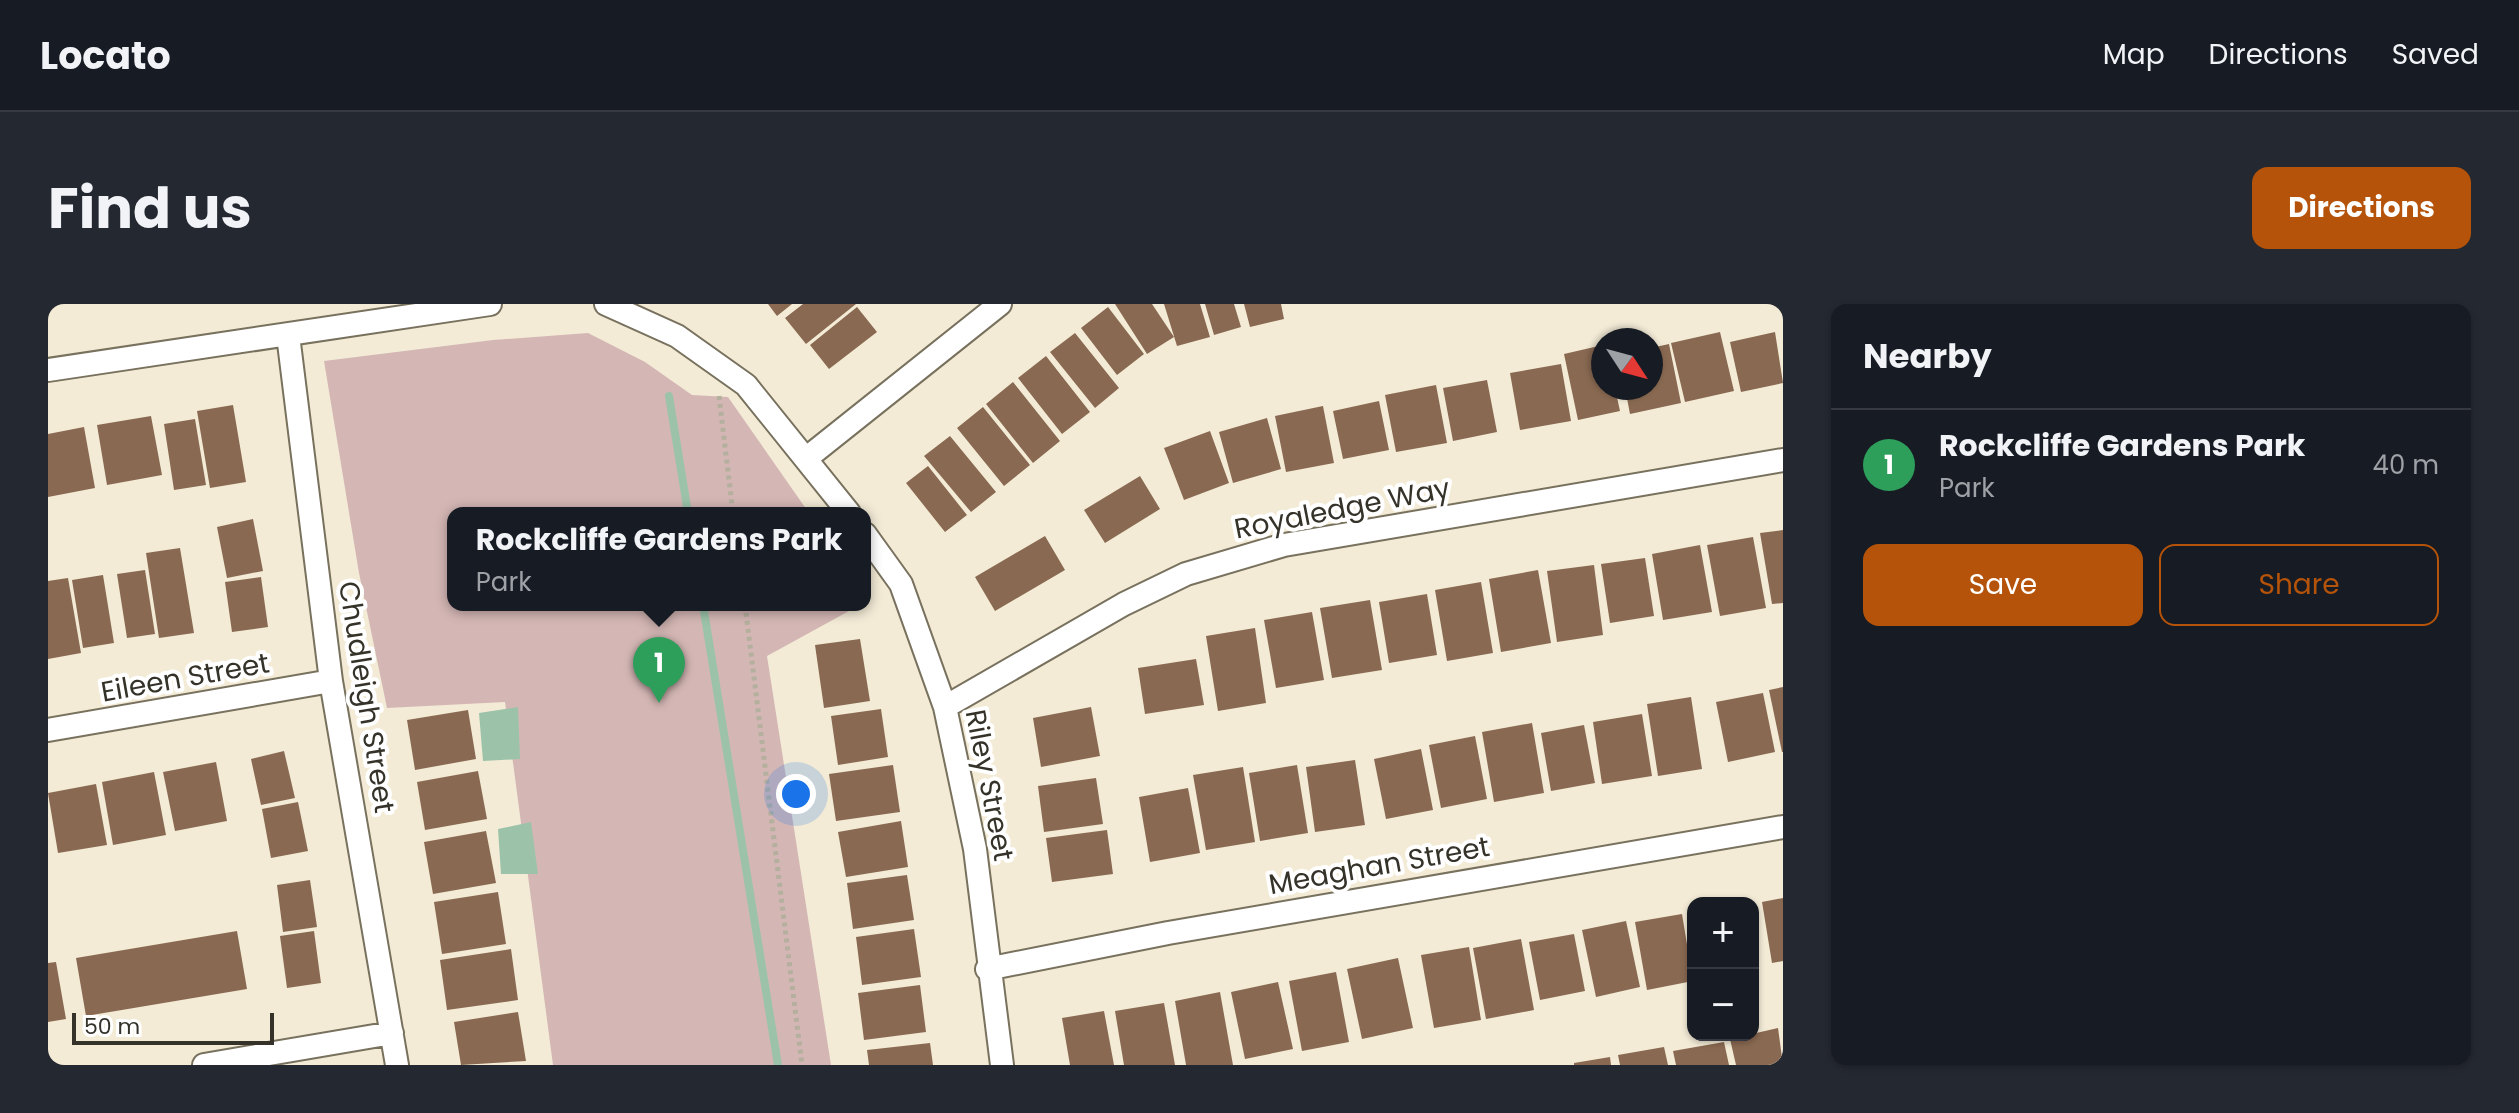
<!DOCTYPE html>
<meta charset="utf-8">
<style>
body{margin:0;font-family:Poppins,sans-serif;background:#242831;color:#f1f3f6}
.controls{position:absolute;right:24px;bottom:24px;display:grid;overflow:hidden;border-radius:16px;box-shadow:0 2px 6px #0004}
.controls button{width:72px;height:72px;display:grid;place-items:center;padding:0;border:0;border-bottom:2px solid #363941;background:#171b24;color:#f1f3f6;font:40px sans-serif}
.compass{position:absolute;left:1543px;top:24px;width:72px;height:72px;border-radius:50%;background:#171b24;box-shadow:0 2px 6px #0004;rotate:126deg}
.scale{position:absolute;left:24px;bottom:20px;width:202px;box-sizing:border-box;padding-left:8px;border:4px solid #343229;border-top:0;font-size:22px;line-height:28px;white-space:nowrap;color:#343229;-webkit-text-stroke:6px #fff;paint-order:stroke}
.you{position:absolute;left:748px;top:490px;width:28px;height:28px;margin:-20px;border:6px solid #fff;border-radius:50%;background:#1a73e8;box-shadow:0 0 0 12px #1a73e833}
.badge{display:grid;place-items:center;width:52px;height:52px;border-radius:50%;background:#b45309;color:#fff;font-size:26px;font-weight:700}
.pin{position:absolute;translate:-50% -66px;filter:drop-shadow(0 2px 4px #0008)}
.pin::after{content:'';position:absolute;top:42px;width:28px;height:24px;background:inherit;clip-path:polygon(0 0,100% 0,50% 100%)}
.popup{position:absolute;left:399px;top:203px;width:424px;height:104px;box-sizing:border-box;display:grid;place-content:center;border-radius:16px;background:#171b24;filter:drop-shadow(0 2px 6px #0005);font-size:26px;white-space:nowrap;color:#9ea1a6}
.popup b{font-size:30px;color:#f1f3f6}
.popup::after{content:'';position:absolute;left:50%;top:100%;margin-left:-16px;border:16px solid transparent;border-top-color:#171b24}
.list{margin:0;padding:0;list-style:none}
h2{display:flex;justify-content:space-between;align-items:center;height:104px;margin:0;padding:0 32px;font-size:34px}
h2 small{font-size:26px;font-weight:400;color:#9ea1a6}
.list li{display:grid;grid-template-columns:52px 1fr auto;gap:24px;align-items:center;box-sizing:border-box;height:112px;padding:0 32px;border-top:2px solid #363941}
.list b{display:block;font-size:30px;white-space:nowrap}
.list p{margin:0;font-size:26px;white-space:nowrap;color:#9ea1a6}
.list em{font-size:26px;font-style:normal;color:#9ea1a6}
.actions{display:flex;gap:16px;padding:24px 32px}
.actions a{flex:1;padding:18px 0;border:2px solid #b45309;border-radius:16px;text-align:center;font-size:28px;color:#b45309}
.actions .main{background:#b45309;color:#fff}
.map{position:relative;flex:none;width:1735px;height:761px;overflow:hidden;border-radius:16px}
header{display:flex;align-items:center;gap:48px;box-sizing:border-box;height:112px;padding:0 40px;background:#171b24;border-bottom:2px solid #363941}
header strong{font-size:38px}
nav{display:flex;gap:44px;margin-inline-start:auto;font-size:28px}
.intro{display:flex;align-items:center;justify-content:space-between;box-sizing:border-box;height:192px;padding:0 48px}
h1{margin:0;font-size:56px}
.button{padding:20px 36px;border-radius:16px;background:#b45309;color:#fff;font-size:28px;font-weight:700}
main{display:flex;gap:48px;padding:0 48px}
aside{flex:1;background:#171b24;border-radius:16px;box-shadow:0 2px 6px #0004}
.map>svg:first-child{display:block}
.green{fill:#d4b7b5}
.water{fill:#9cc3aa}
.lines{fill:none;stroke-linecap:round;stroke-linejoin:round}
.stream{stroke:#9cc3aa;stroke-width:8}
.building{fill:#896951}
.street-casing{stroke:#78715e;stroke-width:26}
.path{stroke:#b5af9e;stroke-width:5;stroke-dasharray:4 4;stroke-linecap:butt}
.street{stroke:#fff;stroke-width:22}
.labels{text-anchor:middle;stroke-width:8;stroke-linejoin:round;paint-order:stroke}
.street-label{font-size:28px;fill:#343229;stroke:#fff}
</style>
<header>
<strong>Locato</strong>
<nav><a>Map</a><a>Directions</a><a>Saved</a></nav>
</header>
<div class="intro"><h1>Find us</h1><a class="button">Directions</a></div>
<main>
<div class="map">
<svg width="1735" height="761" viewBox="0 0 1735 761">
<rect width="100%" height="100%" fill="#f3ebd6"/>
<path class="green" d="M540,29L597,58L644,91L680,93L761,209H405V301H812L719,352L783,761H505L457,398L339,404L311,269L276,57L445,36Z"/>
<path class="water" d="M470,403L472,455L435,457L431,409Z
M483,518L490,570H453L450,525Z"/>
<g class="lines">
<path class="stream" d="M621,92L640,209
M655,301L730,761"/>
</g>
<path class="building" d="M720,0H744L729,12Z
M755,0H808L758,40L737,14Z
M1067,0H1104L1126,33L1099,50Z
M1116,0H1152L1162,33L1129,42Z
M1157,0H1186L1193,23L1166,31Z
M1196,0H1233L1236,15L1202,23Z
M809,3L829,28L781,65L762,41Z
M1060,3L1096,50L1069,71L1033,24Z
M1672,28L1686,87L1637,98L1623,39Z
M1727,28L1735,79L1693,88L1682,38Z
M1027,29L1071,84L1047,104L1002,48Z
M1621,40L1633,99L1582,110L1577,84H1603V44Z
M1555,41V84H1567L1572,107L1530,116L1516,50Z
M998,52L1042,108L1014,130L970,74Z
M1513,60L1523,117L1472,126L1462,69Z
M1439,76L1449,128L1405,137L1395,84Z
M965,78L1012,137L985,159L938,100Z
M1388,81L1399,139L1348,148L1337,91Z
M1331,97L1341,146L1295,155L1285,107Z
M185,101L198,178L162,184L149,107Z
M1275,102L1286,159L1238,168L1227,112Z
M935,103L982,161L956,182L909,124Z
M103,112L114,171L59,181L49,121Z
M1219,114L1233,165L1185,179L1171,128Z
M147,115L158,181L126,186L116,120Z
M36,123L47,184L0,193V130Z
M1162,127L1181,179L1136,196L1116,144Z
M902,132L948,188L923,208L876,152Z
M880,162L919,211L897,228L858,179Z
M1092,172L1112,205L1057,239L1036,206Z
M205,215L215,267L179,274L169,223Z
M1735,226V299L1724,300L1712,229Z
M997,232L1017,266L947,307L927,273Z
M1705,233L1718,304L1672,312L1659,241Z
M1652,241L1664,308L1615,316L1604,250Z
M132,244L146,329L111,334L98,249Z
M1597,254L1606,312L1562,319L1553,260Z
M1546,261L1555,331L1509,338L1499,267Z
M97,266L107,330L79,334L69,270Z
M1490,266L1503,339L1453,348L1441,275Z
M55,271L66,339L35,344L24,276Z
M213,273L220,323L184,328L177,278Z
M20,274L33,349L0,355V277Z
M1433,278L1445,349L1399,357L1387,286Z
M1379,290L1389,351L1341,359L1331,298Z
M1322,296L1334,366L1284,374L1272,304Z
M1264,308L1276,376L1228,384L1216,316Z
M1207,324L1218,399L1170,407L1158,332Z
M812,335L822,397L776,404L767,341Z
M1148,355L1156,401L1097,410L1090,364Z
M1735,383V448H1734L1721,386Z
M1715,389L1727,448L1680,458L1668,398Z
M1643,393L1654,465L1610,472L1599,400Z
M1043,403L1052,452L993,463L985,414Z
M833,405L840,453L790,461L783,412Z
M420,406L428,455L367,466L359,416Z
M1594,410L1604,472L1554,480L1545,418Z
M1484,419L1496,489L1446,498L1434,428Z
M1536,421L1547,479L1503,487L1493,429Z
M1427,432L1439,495L1393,504L1381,441Z
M1373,445L1385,506L1338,515L1326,455Z
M236,447L247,494L213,501L203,455Z
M1307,456L1317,521L1267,528L1258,463Z
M168,458L179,517L127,527L115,468Z
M845,461L852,508L788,517L781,470Z
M1249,461L1260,529L1212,537L1201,469Z
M1195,463L1207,538L1158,546L1145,471Z
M430,467L439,515L377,526L369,478Z
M106,468L118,531L65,541L54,478Z
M1048,474L1055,520L996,528L990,482Z
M48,480L59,541L10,549L0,489Z
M1140,484L1152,549L1102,558L1091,493Z
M250,498L260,547L223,554L214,505Z
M853,517L860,563L798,573L790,528Z
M1059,526L1065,570L1004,578L998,534Z
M438,527L448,579L385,590L376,538Z
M859,571L866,616L805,625L799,579Z
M262,576L269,623L235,628L229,581Z
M450,588L458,640L394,650L386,598Z
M1735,594V657L1724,659L1714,598Z
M1634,610L1645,677L1599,686L1587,618Z
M1578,617L1592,683L1548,693L1534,626Z
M866,625L873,673L814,681L808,633Z
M189,627L199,685L38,712L28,654Z
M266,627L273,679L239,684L232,632Z
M1526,630L1537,687L1492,696L1481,638Z
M1473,635L1486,706L1438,715L1425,644Z
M1421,643L1433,716L1386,724L1373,651Z
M463,645L470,696L399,706L392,656Z
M1350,654L1365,724L1314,735L1299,665Z
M8,658L18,715L0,718V659Z
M1288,668L1301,738L1254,747L1241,677Z
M1230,678L1245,745L1197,755L1183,688Z
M872,681L878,728L816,736L810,689Z
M1172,688L1185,761H1138L1127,697Z
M1116,699L1127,761H1076L1067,707Z
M1056,707L1066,761H1022L1014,714Z
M470,708L478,757L413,761L406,718Z
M1730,724L1735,761H1688L1682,735Z
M1676,738L1681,761H1628L1625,747Z
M882,739L885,761H821L819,746Z
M1616,743L1620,761H1572L1570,751Z
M1562,753L1563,761H1526V759Z"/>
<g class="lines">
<defs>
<path id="street" d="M558,0L629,32L698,81L801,209
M240,31L283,377L349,761
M0,66L442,0
M760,153L952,0
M817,230L853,280L897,403L927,545L954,761
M897,403L1076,300L1138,270L1236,241L1735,156
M0,426L283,377
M939,665L1120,629L1735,523
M156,761L344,729"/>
</defs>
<use href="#street" class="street-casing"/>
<path class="path" d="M671,92L685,209
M697,301L754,761"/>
<use href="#street" class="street"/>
</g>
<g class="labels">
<g class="street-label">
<text transform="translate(1294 204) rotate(-11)" y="10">Royaledge Way</text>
<text transform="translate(137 373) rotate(-10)" y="10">Eileen Street</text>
<text transform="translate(319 393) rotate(81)" y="10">Chudleigh Street</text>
<text transform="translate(942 481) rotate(79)" y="10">Riley Street</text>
<text transform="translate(1331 561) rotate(-10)" y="10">Meaghan Street</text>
</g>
</g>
</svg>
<div class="controls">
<button>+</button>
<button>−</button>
</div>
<svg class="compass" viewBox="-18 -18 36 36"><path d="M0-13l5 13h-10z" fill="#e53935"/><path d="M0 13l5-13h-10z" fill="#9ea1a6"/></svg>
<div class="scale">50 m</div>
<div class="you"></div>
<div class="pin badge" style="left:611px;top:399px;background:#2e9e5b">1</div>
<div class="popup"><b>Rockcliffe Gardens Park</b>Park</div>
</div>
<aside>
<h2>Nearby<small></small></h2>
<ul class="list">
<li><span class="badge" style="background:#2e9e5b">1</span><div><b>Rockcliffe Gardens Park</b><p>Park</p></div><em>40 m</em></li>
</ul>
<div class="actions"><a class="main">Save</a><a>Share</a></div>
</aside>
</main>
